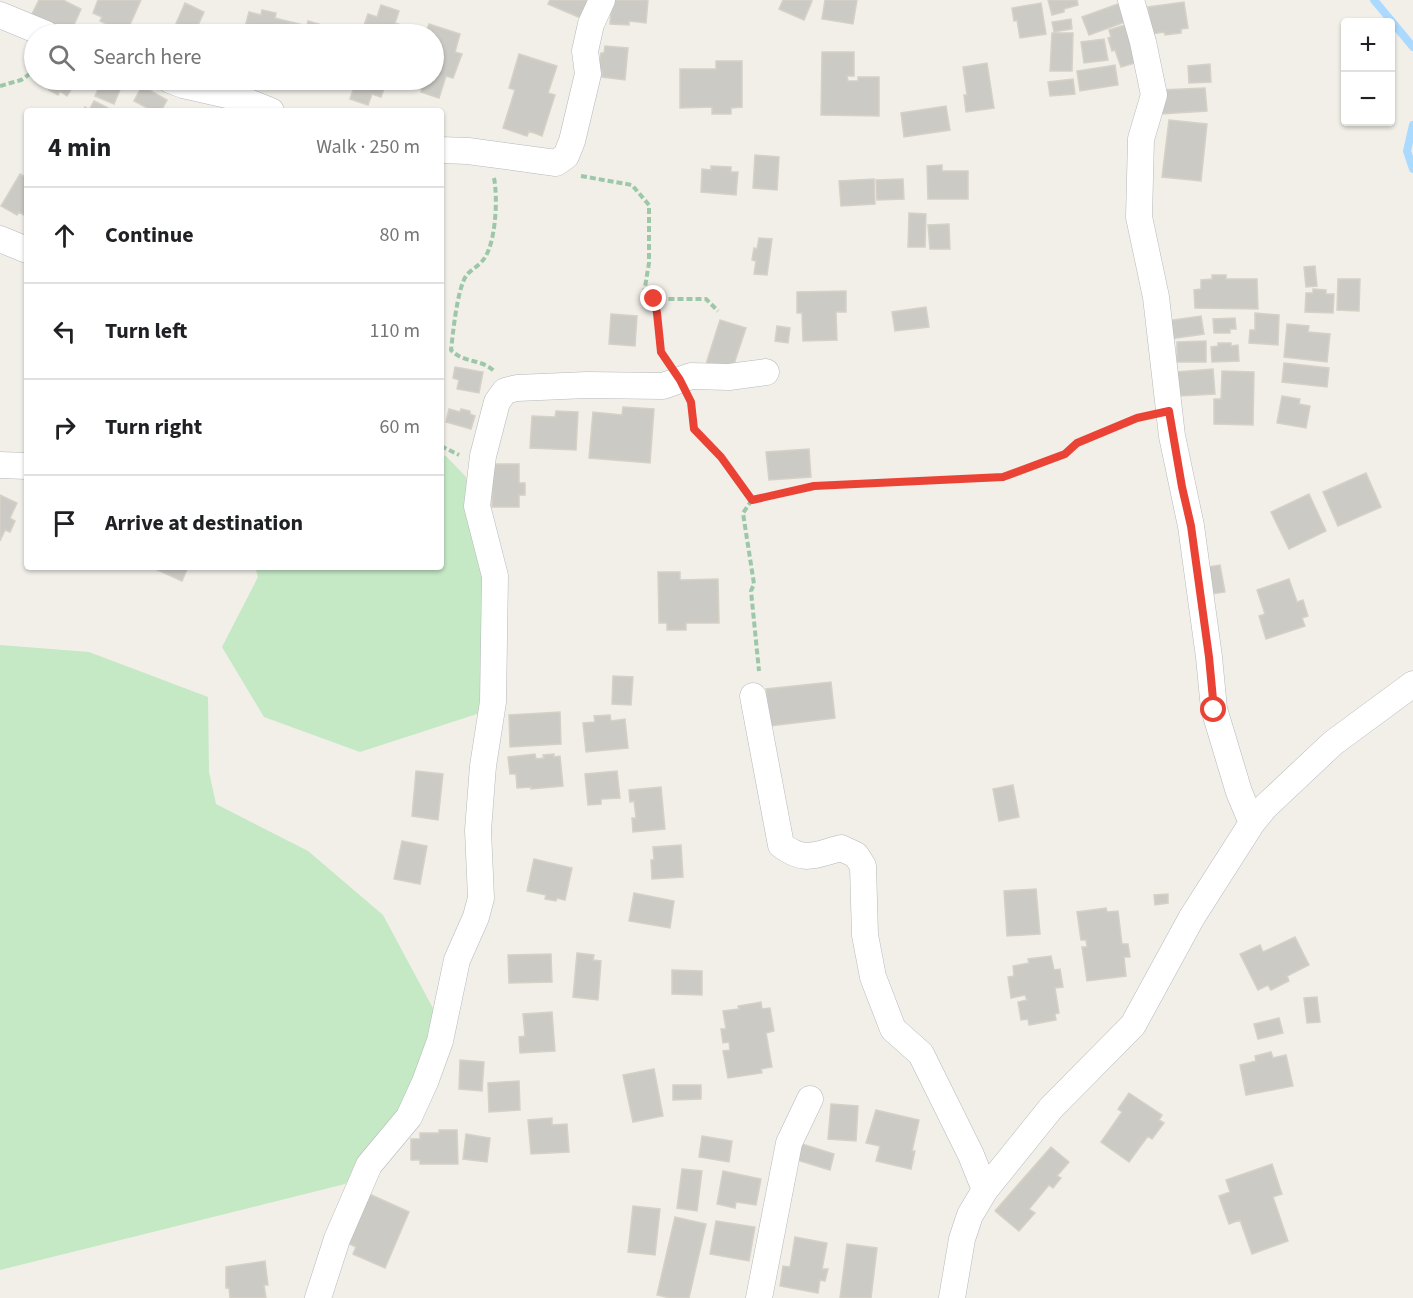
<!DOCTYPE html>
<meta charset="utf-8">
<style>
body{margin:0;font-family:"Source Sans 3",sans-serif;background:#f2f2f2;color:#202124}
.controls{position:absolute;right:18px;top:18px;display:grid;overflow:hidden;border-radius:6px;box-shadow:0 2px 4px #0004}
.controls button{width:54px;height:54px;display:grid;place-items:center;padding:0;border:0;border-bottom:2px solid #e0e0e0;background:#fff;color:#202124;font:30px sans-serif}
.stop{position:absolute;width:18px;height:18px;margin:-14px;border:4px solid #ea4335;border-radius:50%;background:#fff}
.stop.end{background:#ea4335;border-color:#fff;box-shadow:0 2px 6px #0008}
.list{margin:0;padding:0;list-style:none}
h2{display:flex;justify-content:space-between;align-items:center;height:78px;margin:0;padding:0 24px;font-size:26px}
h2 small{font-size:20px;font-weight:400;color:#757577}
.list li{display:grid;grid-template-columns:39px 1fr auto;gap:18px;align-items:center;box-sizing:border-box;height:96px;padding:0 24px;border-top:2px solid #e0e0e0}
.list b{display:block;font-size:22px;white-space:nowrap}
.list em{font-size:20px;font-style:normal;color:#757577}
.icon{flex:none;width:33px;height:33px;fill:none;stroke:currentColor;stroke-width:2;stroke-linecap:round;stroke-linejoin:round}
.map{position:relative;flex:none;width:1413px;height:1298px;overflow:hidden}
.search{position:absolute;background:#fff;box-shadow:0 2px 4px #0004;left:24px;top:24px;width:420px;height:66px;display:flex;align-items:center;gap:15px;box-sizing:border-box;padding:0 21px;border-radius:33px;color:#757577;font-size:22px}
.panel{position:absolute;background:#fff;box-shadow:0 2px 4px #0004;left:24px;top:108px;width:420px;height:462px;border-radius:6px}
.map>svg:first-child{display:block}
.green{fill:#c5e8c5}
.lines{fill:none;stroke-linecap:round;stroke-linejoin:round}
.stream{stroke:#aadaff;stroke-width:8}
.building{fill:#cccac5;stroke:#d6d1c6;stroke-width:1.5}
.minor-casing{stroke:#b5b8bc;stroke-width:27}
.path{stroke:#9cc7a9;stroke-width:4;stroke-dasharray:6 3;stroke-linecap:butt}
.minor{stroke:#fff;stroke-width:26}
.route{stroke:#ea4335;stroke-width:8}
</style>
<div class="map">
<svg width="1413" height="1298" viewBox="0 0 1413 1298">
<rect width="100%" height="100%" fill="#f1efe8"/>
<path class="green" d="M441,455L446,456L466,477L487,578L483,712L360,752L264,717L222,647L258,577L255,567H441Z
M0,645L89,652L208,697L209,772L216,804L308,851L383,915L435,1012L414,1090L388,1132L345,1184L0,1270Z"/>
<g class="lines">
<path class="stream" d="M1374,0L1413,47
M1413,125L1407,151L1413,169"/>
</g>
<path class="building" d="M39,0H63L81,9L70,34H65L30,18Z
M98,0H141L128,29L118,25L116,29L100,21L102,17L93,13Z
M550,0H591L583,19L548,4Z
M612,0H648L646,23L629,21V25L610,24Z
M783,0H810L812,1L804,20L779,9Z
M825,0H857L853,24L822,19Z
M1048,0H1077L1078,5L1064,9V12L1052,15Z
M1184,2L1188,28L1181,29V33L1165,35L1164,32L1152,34L1148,7Z
M185,3L204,12L194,34L175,26Z
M1041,3L1046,34L1020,38L1017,20L1014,21L1012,8Z
M1118,4L1125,22L1089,35L1082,17Z
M381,5L399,11L395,23L404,26L402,34H355L358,26L363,28L368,14L377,17Z
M262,10L276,13L275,18L291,22L288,34H243L249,12L261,15Z
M1071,19L1072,29L1054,32L1052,22Z
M308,21L322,25L321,30L333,33V34H289L291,22L307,26Z
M429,24L460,34L455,52L462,54L453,78L446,76L439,98L421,92L423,85L405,80H434V34H425Z
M1125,25L1138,62L1121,67L1115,50L1112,51L1108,38L1111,37L1109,30Z
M1052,33H1073L1072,71H1050Z
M1104,39L1108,60L1084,63L1081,42Z
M605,46L628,48L625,80L602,77V71H598L601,53H604Z
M822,52H854V76H847L848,81H858V77H879V116L821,115Z
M519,54L557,66L548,93L555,95L542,136L529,131L527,136L503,128L515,90L509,88Z
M716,61H742V107L731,108V114H712V107L680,108V69H716Z
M987,63L994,108L966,112L964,95H967L963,67Z
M1210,64L1211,82L1189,83L1188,66Z
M1115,65L1118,85L1080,91L1077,71Z
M1073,79L1075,94L1050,96L1048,82Z
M55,80H77L67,96L60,91L58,95L49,90Z
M102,80H124L114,104L95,96Z
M346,80H387L381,97L372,94L368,105L350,99L354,87L344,85Z
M142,86L167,100L161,111H153L134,101Z
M1205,88L1207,111L1161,114L1160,90Z
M94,101L110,109L108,111H83L85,107L89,110Z
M946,106L950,130L904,137L901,113Z
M1169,120L1207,124L1201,181L1162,177Z
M755,155L779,157L777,190L753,188Z
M942,165V171H968V199H928L927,166Z
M711,166L731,167V172H738L736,195L701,192L702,169L711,170Z
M20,174L27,178V217L19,212L17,215L1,206Z
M874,179L875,204L841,206L839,181Z
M903,179L904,199L877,200L876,180Z
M909,213L926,214L925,247H908Z
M949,224L950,249H930L928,225Z
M759,238L772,239L767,275L754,274L756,261L752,260L754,248L757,249Z
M1315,266L1317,286L1306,287L1304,267Z
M1212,275H1226V279H1257L1258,309L1195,308L1194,290L1201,289V280L1212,279Z
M1338,279H1360L1359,311L1337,310Z
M1313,289L1326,290V294H1334L1333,313L1305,312L1306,293H1313Z
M846,291V312H836L837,340L803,341L802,313H797V292Z
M926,307L929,327L895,331L892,312Z
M1255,313L1279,315L1278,345L1249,343L1250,330H1255Z
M611,314L637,316L635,346L609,344Z
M1201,316L1204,334L1170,339L1167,321Z
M1235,318L1236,329H1230V333H1214L1213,319Z
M720,320L746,328L731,373L706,364Z
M1287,324L1309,326L1308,332L1330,334L1327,362L1284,357Z
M777,326L790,328L788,343L775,341Z
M1206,341V362H1177V342Z
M1218,343H1231V346L1238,345L1239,361L1212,362L1211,347L1218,346Z
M1284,363L1329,368L1327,387L1282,382Z
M455,367L483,372L479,393L457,389L459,380L453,378Z
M1213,369L1215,394L1179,396L1177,372Z
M1222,371L1254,372L1253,425L1214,424V399H1221Z
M1282,396L1300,399L1299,404L1310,406L1306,428L1277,423Z
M623,407L654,409L650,463L589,458L593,412L622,415Z
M449,409L460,412L461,409L470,411V414L475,416L471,429L446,422Z
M556,411L578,412L576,450L530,448L532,416L555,417Z
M809,449L811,477L769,480L766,452Z
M492,464H519V483H525V495H519V507H492Z
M1366,473L1381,507L1338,526L1323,492Z
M1309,494L1326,531L1289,549L1271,512Z
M0,495L17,503L10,518L15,521L10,532L5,530L0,541Z
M1220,565L1225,592L1212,594L1207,567Z
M151,567H188L182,581Z
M658,572H680V580L718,579L719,623H686V630H667V623H659Z
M1289,579L1297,602L1303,600L1308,616L1302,618L1305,626L1266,639L1259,616L1265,614L1257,590Z
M613,676L633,677L631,705L612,704Z
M831,682L835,718L770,726L766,689Z
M560,712L561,744L510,747L509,715Z
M610,715L611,721L625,719L628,748L586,752L583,723L595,722L594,716Z
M535,754L536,759L544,758L543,755L554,754V757L560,756L563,786L531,789V787L517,788L516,774H510L508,757Z
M416,771L443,774L438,820L412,816Z
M617,771L620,798L601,799V804L588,805L585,774Z
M1013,785L1019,817L999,821L993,789Z
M661,787L665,829L633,832L632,818H636L634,801L630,802L629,790Z
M402,841L427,846L420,884L394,879Z
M681,845L683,877L652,879L651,860H654L653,847Z
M534,859L572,868L565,900L557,898L556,901L545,899L546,895L527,891Z
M1036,889L1040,934L1007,936L1004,891Z
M634,893L674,901L670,928L629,921Z
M1168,894V903L1155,905L1154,895Z
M1106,908L1107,912L1118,911L1122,944H1128L1130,957H1124L1126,976L1087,981L1082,947H1087L1086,940H1081L1077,912Z
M1295,937L1309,965L1287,976L1289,981L1271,990L1268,985L1258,990L1240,954L1260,945L1263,952Z
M577,953L594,955L593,960L601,961L598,1000L573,997Z
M551,954L552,982L509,983L508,955Z
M1051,956L1054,970L1060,969L1063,987L1055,988L1059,1013L1055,1014L1056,1020L1029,1025L1028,1019L1021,1020L1018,1002L1027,1000L1025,995L1011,998L1008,977L1014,976L1013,966L1029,963L1028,959Z
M672,970L702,971V995L672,994Z
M1317,997L1320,1022L1307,1023L1304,998Z
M761,1002L762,1009L770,1008L774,1031L766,1033L772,1067L761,1069L762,1073L728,1078L723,1051L730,1050L729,1042L723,1043L721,1029H726L723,1011L739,1009L738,1006Z
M552,1012L555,1051L520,1053L519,1037L525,1036L523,1014Z
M1279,1018L1283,1033L1258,1039L1254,1024Z
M1271,1052L1273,1058L1286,1055L1293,1086L1246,1095L1240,1065L1256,1061L1255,1056Z
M460,1060L484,1062L482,1091L459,1089Z
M654,1069L663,1116L633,1122L623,1075Z
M519,1081L520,1110L489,1112L488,1083Z
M673,1085H701V1099L673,1100Z
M1129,1093L1162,1115L1159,1120L1164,1123L1152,1139L1148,1136L1129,1162L1101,1142L1122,1112L1118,1109Z
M831,1104L858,1106L856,1141L828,1139Z
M876,1110L919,1120L912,1151H915L911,1169L876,1161L880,1146L866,1143Z
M552,1118V1125L567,1124L569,1152L531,1154L528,1120Z
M439,1130H457L458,1164H420V1160H411V1139H420V1133H439Z
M466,1134L490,1138L487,1162L463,1159Z
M702,1136L732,1141L729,1162L699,1157Z
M802,1144L834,1154L830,1170L797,1160Z
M1051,1147L1069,1162L1057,1176L1061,1178L1053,1188L1049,1185L1029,1209L1035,1213L1019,1231L995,1211Z
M1272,1164L1282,1194L1273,1197L1288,1241L1252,1254L1240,1220L1229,1224L1219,1196L1230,1192L1226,1180Z
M682,1169L702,1171L697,1211L677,1208Z
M723,1171L761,1179L756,1205L736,1202L735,1208L717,1204Z
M367,1193L409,1212L385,1268L353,1254L356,1247L345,1242Z
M633,1206L660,1209L655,1255L628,1252Z
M675,1217L706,1224L689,1298H670L657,1295Z
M716,1221L755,1227L749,1261L710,1254Z
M795,1237L827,1243L822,1269H828L825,1281L820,1280L818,1293L780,1286L783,1266L790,1267Z
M847,1244L877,1248L871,1298H840Z
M265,1261L268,1285H264L266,1298H230L229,1288H226V1267Z"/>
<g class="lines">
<defs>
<path id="minor" d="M1131,0L1143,42L1154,95L1141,139L1139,217L1156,297L1172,436L1191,526L1209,657L1214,709L1239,792L1252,823
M0,15L46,34
M170,80L183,85L236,97L271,111
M441,150L468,151L556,163L566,156L572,141L588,74L585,51L591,24L602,0
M0,239L27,250
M0,465L27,466
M753,696L781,845C805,863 814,855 841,848L856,855L863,866L865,935L873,977L893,1029L921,1054L971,1155L985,1190
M318,1298L337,1239L369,1165L409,1117L425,1082L440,1041L457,960L476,917L481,898L478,830L483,766L493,702L495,576L477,506L483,456L497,402L505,391L517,388L587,385L663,386L691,376L729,377L766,372
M759,1298L789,1143L810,1099
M952,1298L962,1239L970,1215L985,1190L1051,1108L1133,1025L1192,917L1252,823L1265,807L1333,743L1413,684"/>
</defs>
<use href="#minor" class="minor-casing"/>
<path class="path" d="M0,86L21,80L34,71
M581,176L632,185L649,205V263L643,299H706L718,311
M494,178C498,197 496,245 483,260C479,266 470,270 466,276C457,290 453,333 451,350C465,364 480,358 494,371
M654,299C659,318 655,344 666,359
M691,402L694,429L721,457L752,500L814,486L1003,477L1065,455L1077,443L1144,416
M441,446L459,455
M752,500L743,513L754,584L751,591L759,671"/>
<use href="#minor" class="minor"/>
</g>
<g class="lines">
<path class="route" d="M654,299L657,313L661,352L680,380L691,402L694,429L721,457L752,500L814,486L1003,477L1065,454L1077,443L1137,418L1169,411L1182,487L1191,526L1209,657L1214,710"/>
</g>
</svg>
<div class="controls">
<button>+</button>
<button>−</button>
</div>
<div class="stop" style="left:1214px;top:710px"></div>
<div class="stop end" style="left:654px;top:299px"></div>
<div class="search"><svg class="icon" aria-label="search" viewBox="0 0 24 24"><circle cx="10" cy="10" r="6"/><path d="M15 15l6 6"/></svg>Search here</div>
<section class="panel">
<h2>4 min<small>Walk · 250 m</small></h2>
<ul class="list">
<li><svg class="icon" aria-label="ahead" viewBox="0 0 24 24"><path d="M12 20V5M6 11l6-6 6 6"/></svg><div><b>Continue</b></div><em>80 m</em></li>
<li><svg class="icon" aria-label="left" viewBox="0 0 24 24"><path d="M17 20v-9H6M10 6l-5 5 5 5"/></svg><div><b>Turn left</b></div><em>110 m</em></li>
<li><svg class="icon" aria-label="right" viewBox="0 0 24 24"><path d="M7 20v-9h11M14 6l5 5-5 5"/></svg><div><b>Turn right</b></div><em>60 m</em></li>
<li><svg class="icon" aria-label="arrive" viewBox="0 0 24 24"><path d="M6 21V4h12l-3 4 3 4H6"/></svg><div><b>Arrive at destination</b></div></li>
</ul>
</section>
</div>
